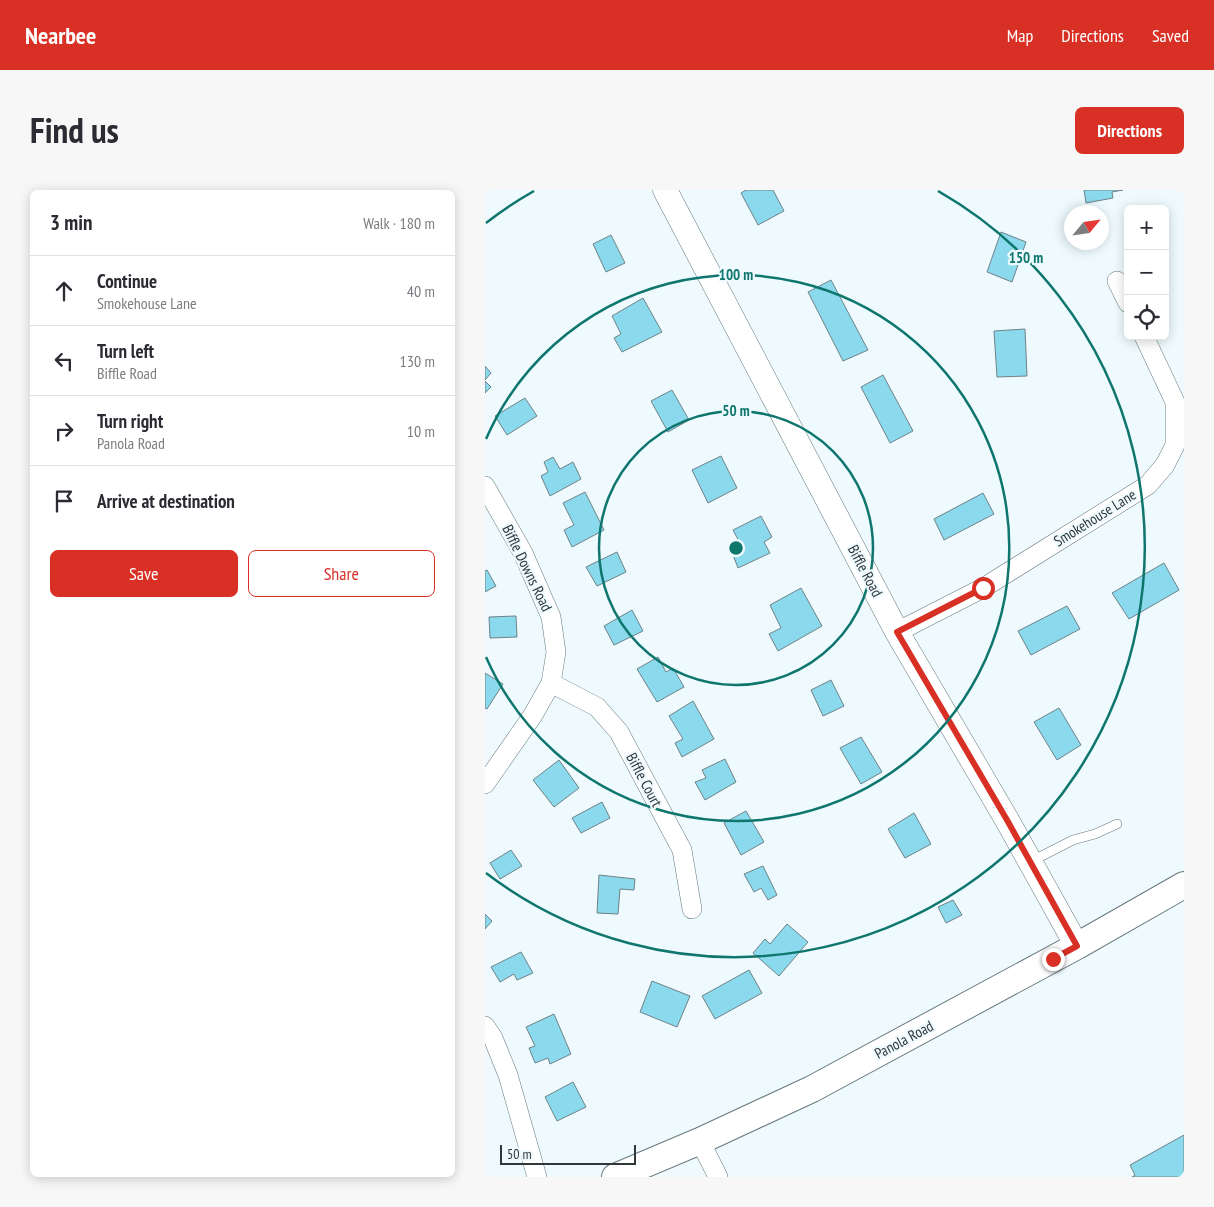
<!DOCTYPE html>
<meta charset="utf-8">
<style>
body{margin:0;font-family:"PT Sans Narrow",sans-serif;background:#f7f7f7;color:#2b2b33}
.controls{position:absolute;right:15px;top:15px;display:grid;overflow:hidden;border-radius:8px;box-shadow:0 2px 12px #0003}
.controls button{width:45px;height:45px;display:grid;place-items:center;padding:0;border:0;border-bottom:1px solid #e1e1e2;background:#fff;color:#2b2b33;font:25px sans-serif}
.compass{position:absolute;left:579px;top:15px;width:45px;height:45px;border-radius:50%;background:#fff;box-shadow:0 2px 12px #0003;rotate:61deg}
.scale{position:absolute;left:15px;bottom:12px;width:136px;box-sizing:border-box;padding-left:5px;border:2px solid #2f3739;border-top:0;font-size:14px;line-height:18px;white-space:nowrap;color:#2f3739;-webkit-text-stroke:4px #eefafe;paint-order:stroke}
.stop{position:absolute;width:15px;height:15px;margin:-11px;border:4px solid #d93025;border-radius:50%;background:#fff}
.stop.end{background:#d93025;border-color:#fff;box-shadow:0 1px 5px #0008}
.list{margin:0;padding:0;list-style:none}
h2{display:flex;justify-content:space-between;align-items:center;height:65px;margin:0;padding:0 20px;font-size:21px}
h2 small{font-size:16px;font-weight:400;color:#7c7c81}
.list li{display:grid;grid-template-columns:32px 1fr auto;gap:15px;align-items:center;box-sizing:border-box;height:70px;padding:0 20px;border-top:1px solid #e1e1e2}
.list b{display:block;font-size:19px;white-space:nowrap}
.list p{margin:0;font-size:16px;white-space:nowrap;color:#7c7c81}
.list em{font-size:16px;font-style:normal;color:#7c7c81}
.actions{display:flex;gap:10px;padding:15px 20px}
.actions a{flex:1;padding:11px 0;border:1px solid #d93025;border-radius:8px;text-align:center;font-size:18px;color:#d93025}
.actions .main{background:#d93025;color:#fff}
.icon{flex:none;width:28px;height:28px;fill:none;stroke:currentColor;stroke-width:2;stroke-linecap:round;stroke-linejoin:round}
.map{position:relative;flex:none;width:699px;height:987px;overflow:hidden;border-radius:8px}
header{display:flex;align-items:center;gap:30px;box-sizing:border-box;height:70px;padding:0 25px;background:#d93025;color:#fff}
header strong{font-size:24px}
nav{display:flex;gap:28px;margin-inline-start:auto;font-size:18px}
.intro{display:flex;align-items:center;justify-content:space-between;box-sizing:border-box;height:120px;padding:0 30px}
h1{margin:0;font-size:35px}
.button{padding:12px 22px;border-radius:8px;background:#d93025;color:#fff;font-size:18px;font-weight:700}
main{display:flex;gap:30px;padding:0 30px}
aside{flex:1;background:#fff;border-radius:8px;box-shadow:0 2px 12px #0003}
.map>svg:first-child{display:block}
.building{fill:#8bd9ec;stroke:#6f8287}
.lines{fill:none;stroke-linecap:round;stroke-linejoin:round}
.service-casing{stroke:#677a7e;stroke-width:10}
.minor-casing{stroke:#677a7e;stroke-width:20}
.tertiary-casing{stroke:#677a7e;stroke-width:25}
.secondary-casing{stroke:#677a7e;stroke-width:28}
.service{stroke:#fff;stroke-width:9}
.minor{stroke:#fff;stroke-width:19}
.tertiary{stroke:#fff;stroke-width:24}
.secondary{stroke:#fff;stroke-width:26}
.route{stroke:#d93025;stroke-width:6}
.ring{fill:none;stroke:#0f766e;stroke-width:2.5}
.labels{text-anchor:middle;stroke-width:4.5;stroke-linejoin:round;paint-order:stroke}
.street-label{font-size:15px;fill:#2f3739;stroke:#eefafe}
.centre{fill:#0f766e;stroke:#eefafe;stroke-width:2.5}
.ring-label{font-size:15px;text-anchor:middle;font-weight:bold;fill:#0f766e;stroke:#eefafe;stroke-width:4.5;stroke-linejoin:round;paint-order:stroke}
</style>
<header>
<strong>Nearbee</strong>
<nav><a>Map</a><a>Directions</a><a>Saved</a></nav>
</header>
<div class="intro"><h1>Find us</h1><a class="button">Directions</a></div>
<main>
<aside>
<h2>3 min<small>Walk · 180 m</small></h2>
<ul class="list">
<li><svg class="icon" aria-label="ahead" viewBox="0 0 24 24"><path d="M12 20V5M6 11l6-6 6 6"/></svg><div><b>Continue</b><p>Smokehouse Lane</p></div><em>40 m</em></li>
<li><svg class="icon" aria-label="left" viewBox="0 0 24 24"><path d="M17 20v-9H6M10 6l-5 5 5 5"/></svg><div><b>Turn left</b><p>Biffle Road</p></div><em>130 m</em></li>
<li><svg class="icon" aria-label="right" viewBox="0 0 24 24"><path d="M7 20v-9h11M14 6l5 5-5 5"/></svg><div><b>Turn right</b><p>Panola Road</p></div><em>10 m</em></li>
<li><svg class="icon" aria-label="arrive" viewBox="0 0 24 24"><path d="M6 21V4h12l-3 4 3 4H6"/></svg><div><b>Arrive at destination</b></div></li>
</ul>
<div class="actions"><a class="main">Save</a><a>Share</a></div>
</aside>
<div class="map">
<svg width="699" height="987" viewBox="0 0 699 987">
<rect width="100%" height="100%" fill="#eefafe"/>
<path class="building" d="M261,0H288L299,21L273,35L256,3Z
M599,0H638L627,2L628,8L601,13Z
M516,42L541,52L527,92L502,82Z
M126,45L140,73L121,82L108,54Z
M346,90L383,160L358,171L323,102Z
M158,108L177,142L137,162L129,148L136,144L127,126Z
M540,139L542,186L512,187L509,141Z
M0,176L6,183L0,190Z
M398,185L428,241L405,253L376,197Z
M0,191L6,197L0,203Z
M187,200L204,230L183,242L166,211Z
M40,208L52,226L22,245L10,226Z
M236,266L252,298L223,313L207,280Z
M68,267L75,279L88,272L96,289L65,306L56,286L63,282L59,272Z
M100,302L119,340L87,357L79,340L89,335L78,313Z
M498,303L509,324L459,350L449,329Z
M276,326L287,347L279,352L285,363L253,378L248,365L258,359L248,340Z
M132,362L141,382L112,396L101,377Z
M679,373L694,400L644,429L627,403Z
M2,380L11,396L0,402V381Z
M316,398L337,436L293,461L284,444L296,438L285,415Z
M582,416L595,439L546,465L533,441Z
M147,420L158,441L129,455L119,436Z
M31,426L32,447L5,448L4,427Z
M173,467L181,482L188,478L199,497L172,512L152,479Z
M0,483L18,494L2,519L0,518Z
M346,490L359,516L338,526L326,500Z
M208,511L229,549L197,567L190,553L198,549L184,526Z
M574,518L596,555L572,570L549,532Z
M376,547L397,582L376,594L355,558Z
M240,569L251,592L220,610L210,592L221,588L217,580Z
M74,570L94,598L69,617L48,590Z
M117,612L125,628L96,643L87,628Z
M261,621L279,652L256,665L239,633Z
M429,623L446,654L420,668L403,639Z
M26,660L37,676L15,689L5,673Z
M278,676L292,705L283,710L276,698L269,702L259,684Z
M114,685L150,689L149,700L135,699L133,724L112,723Z
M468,710L477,725L461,733L453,717Z
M0,724L7,731L0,739Z
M302,734L323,752L294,786L268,763L280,749L285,754Z
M36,762L48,783L32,790L29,784L15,792L6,777Z
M264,780L277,803L230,829L217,806Z
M167,791L205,806L192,837L155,822Z
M69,824L86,864L65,874L63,868L50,873L44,858L50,856L41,837Z
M88,892L101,917L72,931L60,907Z
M699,945V987H647L650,985L645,975Z"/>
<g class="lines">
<defs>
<path id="service" d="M545,672L588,650L610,644L632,634"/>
<path id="minor" d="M632,91L643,113
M0,296L38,363L66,427L71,462L66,493L48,525L0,594
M412,442L498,398L663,295L680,275L690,255V212L659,146
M66,493L112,517L134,542L197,660L207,719
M0,836L8,848L23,885L52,987
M215,951L233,987"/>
<path id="tertiary" d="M180,0L412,442L522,630L592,756"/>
<path id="secondary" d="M130,987L215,951L327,899L592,756L699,695"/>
</defs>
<use href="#service" class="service-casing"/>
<use href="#minor" class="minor-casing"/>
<use href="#tertiary" class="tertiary-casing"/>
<use href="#secondary" class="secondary-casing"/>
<use href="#service" class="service"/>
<use href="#minor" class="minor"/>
<use href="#tertiary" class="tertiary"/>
<use href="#secondary" class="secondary"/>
</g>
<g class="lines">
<path class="route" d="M498,398L412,442L522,630L592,756L568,769"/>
</g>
<g class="ring">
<circle cx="251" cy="358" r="137"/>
<path d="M1 249A273 273 0 1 1 1 467"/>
<path d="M1 33A410 410 0 0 1 49 1M453 1A410 410 0 1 1 1 683"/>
</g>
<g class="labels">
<g class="street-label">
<text transform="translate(610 328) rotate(-32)" y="5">Smokehouse Lane</text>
<text transform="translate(42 378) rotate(64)" y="5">Biffle Downs Road</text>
<text transform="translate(380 381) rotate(62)" y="5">Biffle Road</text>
<text transform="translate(159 590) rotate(62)" y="5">Biffle Court</text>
<text transform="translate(419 850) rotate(-28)" y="5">Panola Road</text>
</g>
</g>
<circle cx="251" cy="358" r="8" class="centre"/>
<g class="ring-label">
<text x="541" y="73">150 m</text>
<text x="251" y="90">100 m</text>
<text x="251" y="226">50 m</text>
</g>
</svg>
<div class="controls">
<button>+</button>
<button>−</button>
<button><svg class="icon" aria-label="locate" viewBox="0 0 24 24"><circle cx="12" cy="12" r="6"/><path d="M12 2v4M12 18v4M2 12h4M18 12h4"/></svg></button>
</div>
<svg class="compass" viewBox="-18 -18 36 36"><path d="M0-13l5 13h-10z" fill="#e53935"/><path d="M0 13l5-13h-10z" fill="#7c7c81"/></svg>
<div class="scale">50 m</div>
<div class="stop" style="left:498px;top:398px"></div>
<div class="stop end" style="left:568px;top:769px"></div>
</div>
</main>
